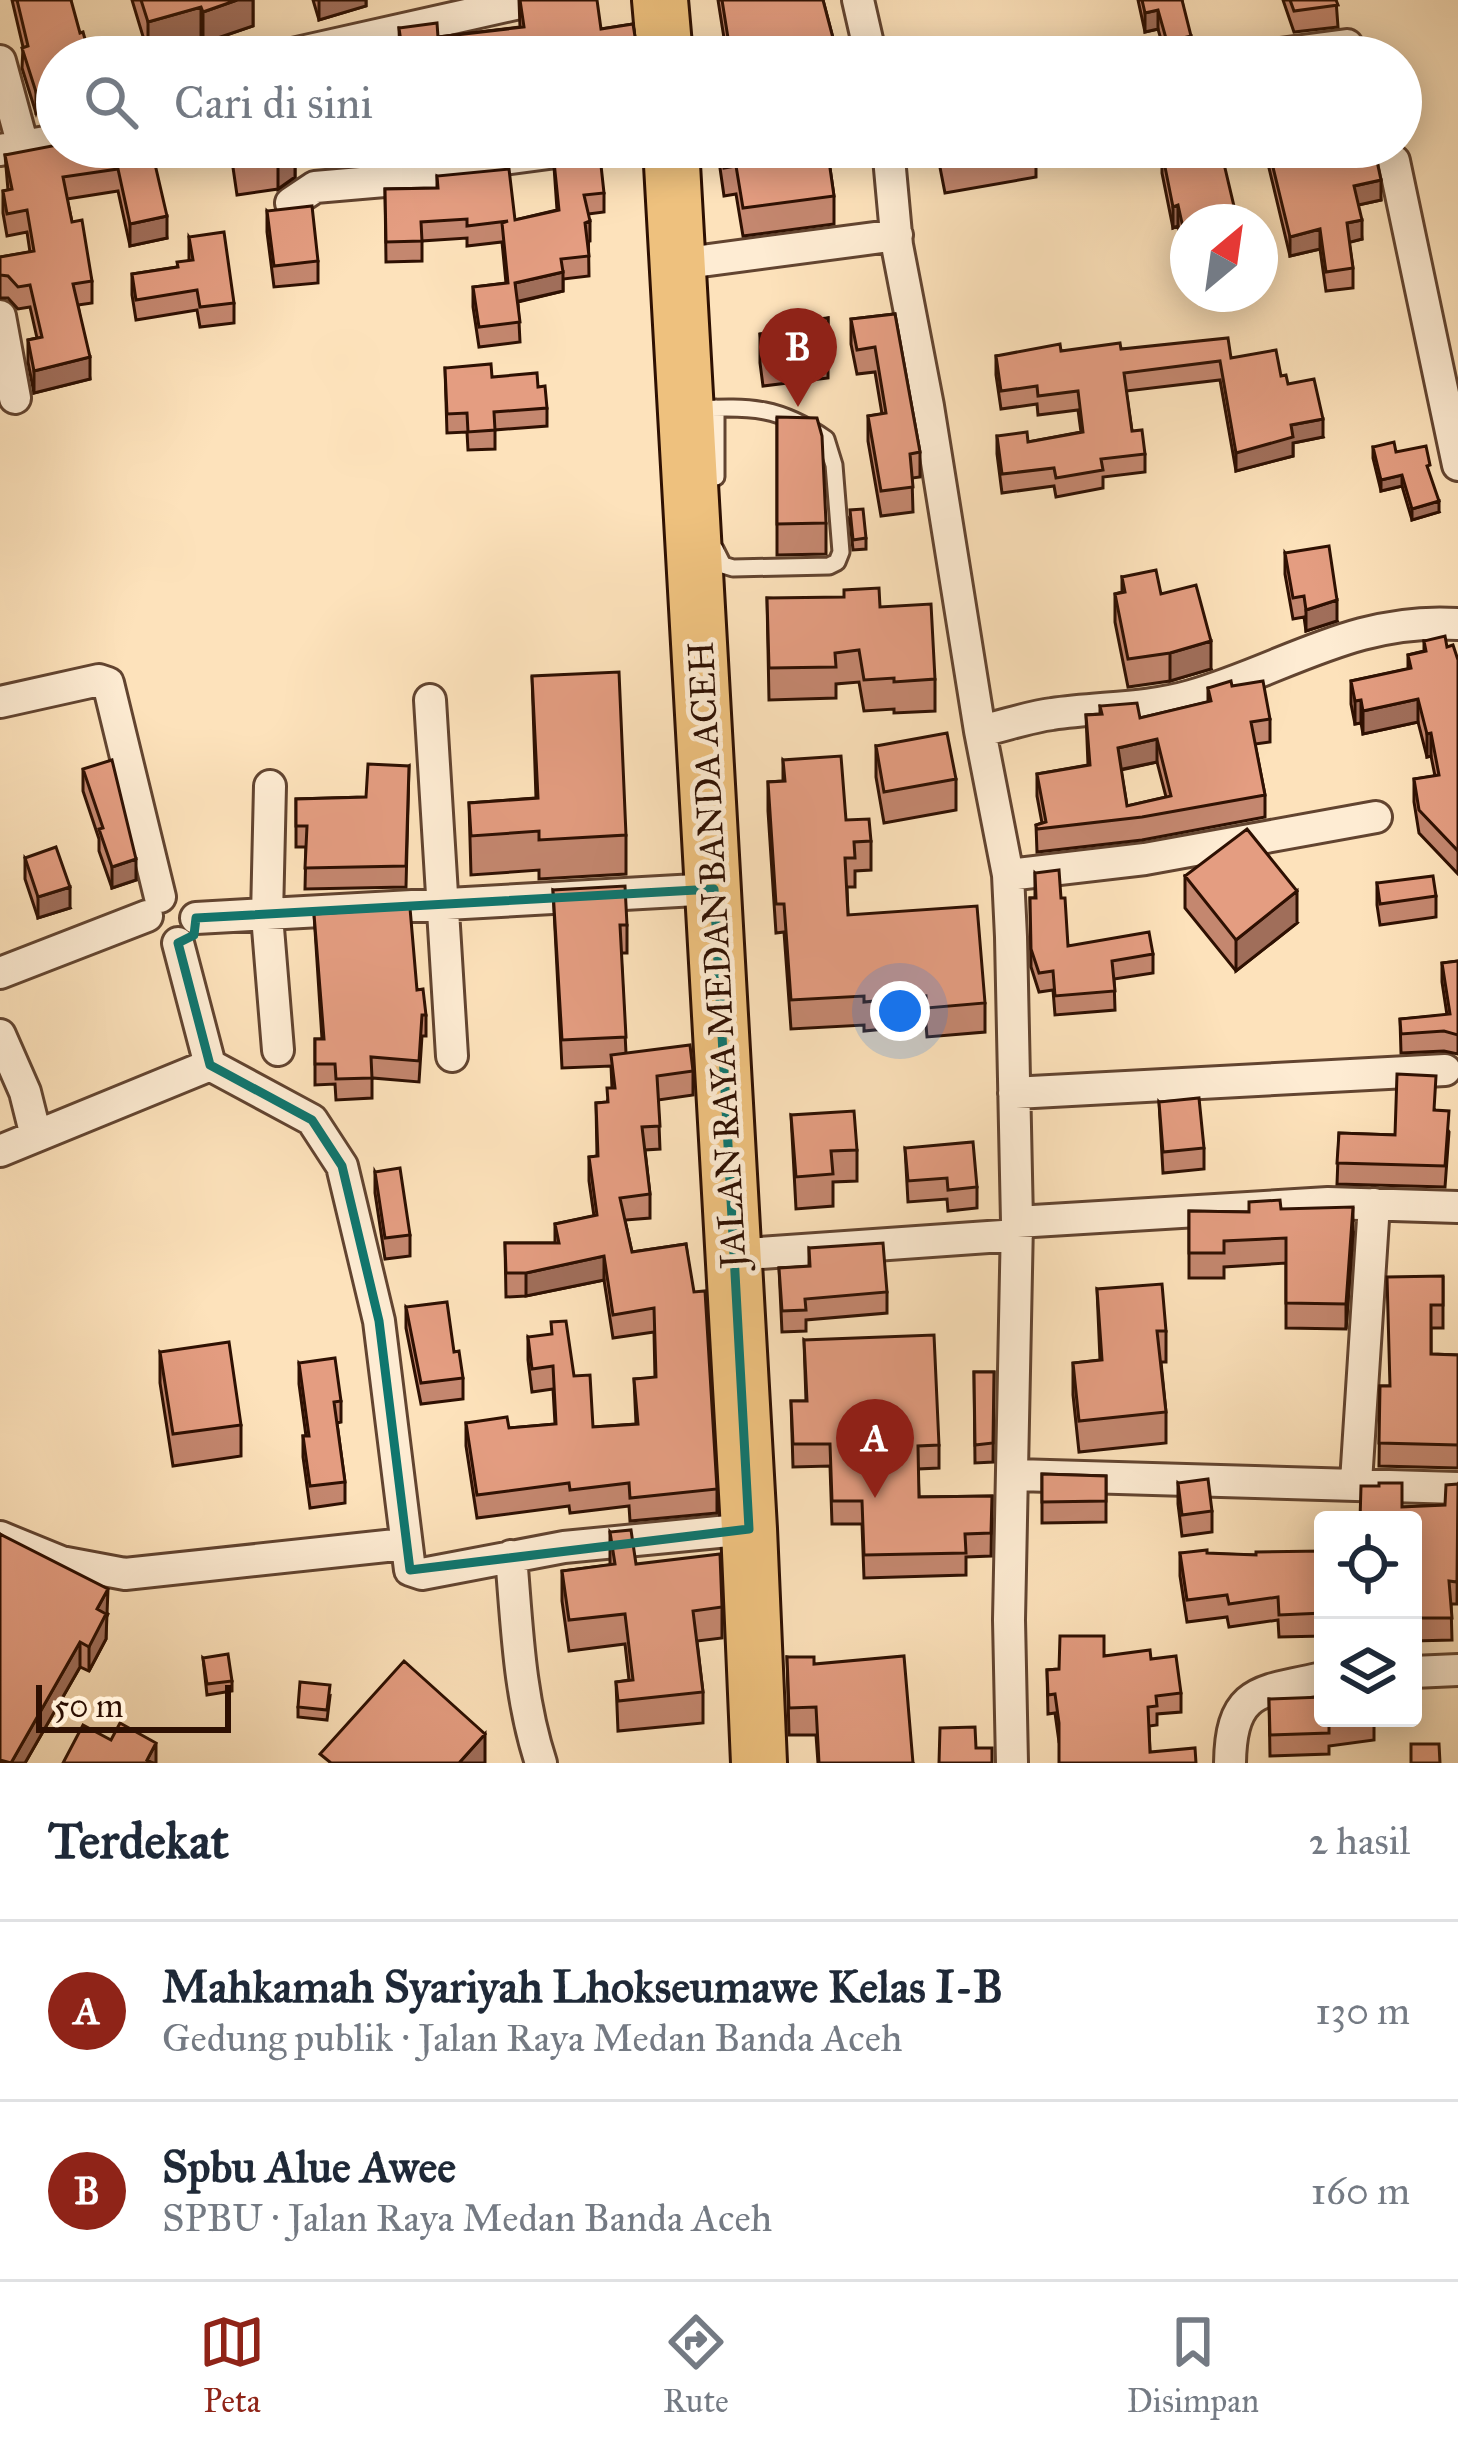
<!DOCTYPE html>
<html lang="id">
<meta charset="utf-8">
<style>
body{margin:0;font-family:"IM FELL Great Primer",serif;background:#f2f2f3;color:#1f2937}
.controls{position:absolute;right:36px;bottom:36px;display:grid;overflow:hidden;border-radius:12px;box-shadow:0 6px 30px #0003}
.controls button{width:108px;height:108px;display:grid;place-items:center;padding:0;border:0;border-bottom:3px solid #e0e1e3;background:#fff;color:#1f2937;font:60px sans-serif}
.compass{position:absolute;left:1170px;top:204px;width:108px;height:108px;border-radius:50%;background:#fff;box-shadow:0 6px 30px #0003;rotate:29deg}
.scale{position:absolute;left:36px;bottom:30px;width:195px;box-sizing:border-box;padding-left:12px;border:6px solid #2e1002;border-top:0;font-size:33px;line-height:42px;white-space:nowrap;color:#2e1002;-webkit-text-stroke:9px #feecd3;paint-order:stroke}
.you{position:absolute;left:900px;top:1011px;width:42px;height:42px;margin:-30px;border:9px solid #fff;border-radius:50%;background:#1a73e8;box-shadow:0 0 0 18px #1a73e833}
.badge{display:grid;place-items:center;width:78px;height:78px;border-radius:50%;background:#8f2418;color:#fff;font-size:39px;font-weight:700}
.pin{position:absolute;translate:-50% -99px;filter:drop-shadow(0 3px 6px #0008)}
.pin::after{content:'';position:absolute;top:63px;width:42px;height:36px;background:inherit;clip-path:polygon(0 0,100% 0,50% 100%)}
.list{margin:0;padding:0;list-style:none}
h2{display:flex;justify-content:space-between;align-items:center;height:156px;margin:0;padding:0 48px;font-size:51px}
h2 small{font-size:39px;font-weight:400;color:#747a83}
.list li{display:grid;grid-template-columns:78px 1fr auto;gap:36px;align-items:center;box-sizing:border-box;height:180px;padding:0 48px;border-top:3px solid #e0e1e3}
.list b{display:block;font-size:45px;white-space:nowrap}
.list p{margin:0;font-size:39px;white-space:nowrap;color:#747a83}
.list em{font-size:39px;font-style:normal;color:#747a83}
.icon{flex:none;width:66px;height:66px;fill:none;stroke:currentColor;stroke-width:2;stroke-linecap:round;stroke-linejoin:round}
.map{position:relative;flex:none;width:1458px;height:1763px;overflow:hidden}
.search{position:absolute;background:#fff;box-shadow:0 6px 30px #0003;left:36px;right:36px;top:36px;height:132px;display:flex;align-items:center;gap:30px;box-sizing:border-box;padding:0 42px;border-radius:66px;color:#747a83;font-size:45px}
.sheet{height:516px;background:#fff}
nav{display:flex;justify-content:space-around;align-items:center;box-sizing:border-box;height:168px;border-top:3px solid #e0e1e3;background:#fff;font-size:33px;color:#747a83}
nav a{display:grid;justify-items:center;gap:6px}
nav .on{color:#8f2418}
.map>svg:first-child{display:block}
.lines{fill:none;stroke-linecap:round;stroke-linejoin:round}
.lane-casing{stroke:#624430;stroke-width:21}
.street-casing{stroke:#624430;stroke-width:36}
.highway-casing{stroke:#2e1002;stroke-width:60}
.lane{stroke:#feecd3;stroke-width:15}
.street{stroke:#feecd3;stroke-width:30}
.highway{stroke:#eec17e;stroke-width:54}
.wall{fill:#c4876f;stroke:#2e1002;stroke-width:3;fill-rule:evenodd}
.shaded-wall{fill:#a06e5a;stroke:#2e1002;stroke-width:3}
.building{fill:#e49d81;stroke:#2e1002;stroke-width:3;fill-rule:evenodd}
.marked{fill:none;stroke:#0f766e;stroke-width:9;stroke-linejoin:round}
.labels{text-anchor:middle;stroke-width:10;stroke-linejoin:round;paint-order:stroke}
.street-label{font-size:36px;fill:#2e1002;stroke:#feecd3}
</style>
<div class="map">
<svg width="1458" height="1763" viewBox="0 0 1458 1763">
<rect width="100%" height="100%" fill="#fde2bb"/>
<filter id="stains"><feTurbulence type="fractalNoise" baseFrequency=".00167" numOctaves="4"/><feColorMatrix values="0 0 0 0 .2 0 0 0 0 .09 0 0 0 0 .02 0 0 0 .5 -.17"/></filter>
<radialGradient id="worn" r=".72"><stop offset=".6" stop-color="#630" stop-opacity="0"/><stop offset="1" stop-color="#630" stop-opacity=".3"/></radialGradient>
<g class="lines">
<defs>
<path id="lane" d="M696,409C751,406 780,407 826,439L834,465L841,552L837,562L829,566L733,568L723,565L715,549
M716,477V408"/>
<path id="street" d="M858,0L871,57
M279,57L533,0
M1258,57L1347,45
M0,61L23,146
M888,147L897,245L928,406L980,731
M0,150L57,140
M1394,161L1458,465
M291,203L315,187L396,180L495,160L594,147
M679,264L897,235
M0,316L15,398
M430,700L452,1056
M0,702L99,680L108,683L160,897
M270,786L267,916L278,1050
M1008,875L1145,859L1376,817
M196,918L714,889
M0,973L147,916
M0,1035L25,1092L36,1136
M210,1065L312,1120L342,1166L379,1321L410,1570L422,1574L564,1547L749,1529
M1014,1093L1445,1070
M0,1151L210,1065L178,943
M1017,1222L1328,1203L1458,1207
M732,1255L1017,1235
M1014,1475L1458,1488
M1356,1482L1374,1204
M0,1537L61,1562L125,1574L405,1544
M511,1556C517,1626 519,1696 541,1763
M1413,1672L1458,1670
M1012,1763L1009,1620L1017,1222L1011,937L1008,875L980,731C1004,726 1028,717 1052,714C1098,707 1146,709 1191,696C1284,669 1355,617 1458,624
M1230,1763C1231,1688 1260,1692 1323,1678"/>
<path id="highway" d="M660,0L665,57
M671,147L749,1529L759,1763"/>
</defs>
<use href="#lane" class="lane-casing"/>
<use href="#street" class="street-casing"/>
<use href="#highway" class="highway-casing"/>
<use href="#lane" class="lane"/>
<use href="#street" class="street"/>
<use href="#highway" class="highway"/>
</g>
<path class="wall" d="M12,0H71L36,113L22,68L23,47Z
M132,0H253V26L203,43L201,38L148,53Z
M313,0H366V6L319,20Z
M519,0L601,29L633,24L638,57H400L399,28L438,37L520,27Z
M718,0H823L838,57H724V38Z
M1138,0H1182L1191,55L1181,57H1166L1158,29L1145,32Z
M1283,0H1336L1338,27L1294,32Z
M151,147L167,238L130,246L118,191L67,199L72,222L92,281V303L78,305L90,379L34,393L28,362V340L37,338L30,307L18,309L8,298H0V257L30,252L27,232L7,236L3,213V191L8,190L5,155Z
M230,147H334L295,156V177L278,189L237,195Z
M412,147H461L413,155Z
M717,147H827L834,196V224L743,236L736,194L724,196Z
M936,147H1036V177L945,193Z
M1264,147H1378L1376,156L1381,200L1358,205L1362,239L1349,242L1353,268V288L1326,291L1320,249L1290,256Z
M553,152L604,193V212L588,214L589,276L563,279V291L518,302L520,342L479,347L473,307V287L506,283L502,242L467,246V238L422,241V261L386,262L385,189L437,188V176L515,220L557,210Z
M1162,152L1237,222L1184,253L1178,226L1173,228L1162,173Z
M267,211L318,261V283L274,287L267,232Z
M189,237L234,303V323L200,327L197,310L136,320L132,295V274L177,267L189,261Z
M895,314L920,452V477L912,478L913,512L881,516L868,441V416L882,414L875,372L857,374L851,344V319Z
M828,318V378L763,386L760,363V334L780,331Z
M1121,349L1231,358L1281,376L1323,437L1293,443V456L1236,471L1220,380L1126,391L1132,431L1145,454V472L1103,477V488L1056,497L1054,486L1002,493L997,454V436L1028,442L1081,432L1078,410L1038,415L1037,404L1001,409L996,375V356L1061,351Z
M445,368L538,387L547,408V426L495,430V449L468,450L467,432L447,433Z
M777,417L826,523V554L777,555Z
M1373,447L1396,452L1439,512L1412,520L1402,486L1381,491L1373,458Z
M850,520L866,538V549L853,550Z
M1285,553L1337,621L1306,631L1304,617L1293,619L1285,574Z
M1122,577L1161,594L1211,669L1170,681L1128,687L1115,622V594L1122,592Z
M767,598L880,607L935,679V711L894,713V709L864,711L859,682L836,684V698L769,700Z
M1424,641L1447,647L1458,660V874L1419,833L1414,802V779L1435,776L1431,756L1427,757L1418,722L1363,734L1361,723L1355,724L1351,704V681L1408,669V655L1424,651Z
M532,676L626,835V874L539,879V870L471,875L469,803L536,798Z
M1232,686L1270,719V742L1255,744L1265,795V817L1142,840L1037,852L1036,825L1042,823L1037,796V774L1088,765L1086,715L1100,714V706L1140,718L1208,702V688ZM1157,762L1166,797L1127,806L1121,770Z
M876,746L956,779V810L884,823L876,777Z
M783,760L846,820L871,841V870L855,871V887H847L848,915L985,1003V1032L927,1037L926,1025L864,1031V1025L791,1029L784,932L776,933L768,811V782L783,781Z
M409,766L406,887L305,889L306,847H296V799L366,797Z
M83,769L136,880L112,888L99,851V839L83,791Z
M25,858L70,908L38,918L25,879Z
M1035,873L1061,898L1068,946L1153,954V973L1114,979L1115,1010L1055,1015L1053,990L1039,992L1031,967L1030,898H1035Z
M1185,876L1297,923L1236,971L1185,908Z
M1377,883L1436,896V917L1380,925L1377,905Z
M553,890L627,925V953H621L626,1053L693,1071V1095L658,1100L660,1149L645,1150L650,1194V1218L625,1220L632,1252L686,1244L717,1489V1513L630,1521L629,1506L570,1513L569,1506L477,1518L466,1446V1423L509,1428L555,1424L553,1389L532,1392L528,1360V1337L574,1376L593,1427L636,1424L634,1379L655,1378L654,1332L613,1338L604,1280L526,1296L506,1297L505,1243H555V1224L594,1216L589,1181V1157L597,1156L596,1103L607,1102L612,1088L611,1066L562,1068Z
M314,914L417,990L426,1015V1036H422L419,1082L372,1078V1098L336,1100L335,1084L315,1085V1039H322Z
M1458,961V1054L1444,1051L1401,1053L1400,1019L1447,1015L1442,982V963Z
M1159,1102L1204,1148V1169L1163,1173Z
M1435,1110L1449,1132L1445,1187L1337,1184L1339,1133L1395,1135Z
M791,1115L857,1150V1181L833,1182V1206L796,1209Z
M905,1148L977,1187V1208L948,1211L947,1199L908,1202Z
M375,1172L410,1235V1256L385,1259L375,1193Z
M1281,1209L1353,1232L1346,1329L1286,1328V1263L1224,1267V1278H1189V1211L1249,1212Z
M809,1248L887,1292V1313L806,1320V1331L782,1332L779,1268L809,1267Z
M1443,1276V1328H1431V1354L1458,1355V1468L1379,1466L1380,1386H1390Z
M1097,1289L1166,1331V1362H1161L1166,1412V1443L1079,1452L1073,1395V1363L1100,1360Z
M406,1307L454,1352L463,1378V1399L421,1404L406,1328Z
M804,1340L939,1445V1468L918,1469L919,1497L992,1496L991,1556L966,1557V1575L864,1578L862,1524H832L830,1466L793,1467L791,1401H806Z
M160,1352L241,1425V1456L173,1466L160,1383Z
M299,1363L341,1401V1422L337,1423L345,1482V1503L310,1508L303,1457V1436H306L299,1384Z
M974,1372H994L993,1462L975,1463Z
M1042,1474L1106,1476V1522L1042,1523Z
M1178,1483L1212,1511V1532L1182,1536L1178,1504Z
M1458,1484L1457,1604H1451L1452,1640L1413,1641V1520L1402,1507L1445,1505Z
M610,1532L636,1564L722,1607V1638L697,1641L703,1692V1723L618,1731L616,1682L629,1680L625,1644L569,1651L562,1601V1571L610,1565Z
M0,1534L108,1614L106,1618V1639L89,1671L80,1667L25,1763H0Z
M1323,1551V1636L1279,1637L1278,1620L1229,1627L1227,1617L1187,1622L1180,1576V1553L1256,1555Z
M1104,1656L1151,1659L1181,1693V1712L1157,1714V1725L1149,1726L1150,1752L1059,1742L1055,1713L1048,1714L1047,1670L1059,1669Z
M787,1657L814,1664L913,1763H818L816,1735H789Z
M203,1658L232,1681V1691L207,1695Z
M330,1696L327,1720L298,1717V1707Z
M1269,1699L1374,1718V1740L1329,1746V1754L1270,1756Z"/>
<path class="shaded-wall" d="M237,0H253V26L203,43V12Z
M319,0H366V6L319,20Z
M201,7V38L148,53V22Z
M1158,10V29L1145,32V13Z
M1191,36V55L1167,57V42Z
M57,87V107L36,113V92Z
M292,147H334L295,156V177L278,189V158Z
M1381,180V200L1354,206V186Z
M1178,205V226L1173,228V207Z
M167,216V238L130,246V224Z
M1362,220V239L1347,243V223Z
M590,221V241L585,242V223Z
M1320,229V249L1290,256V237Z
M1188,231V252L1184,253V232Z
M563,272V291L515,302V283Z
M90,357V379L34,393V371Z
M1323,419V437L1293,443V456L1236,471V453L1291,425Z
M1402,475V486L1381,491V480Z
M1439,501V512L1412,520V509Z
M1337,600V621L1306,631V610Z
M1211,641V669L1170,681V653Z
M1418,699V722L1363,734V711Z
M1361,700V723L1355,724V701Z
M1431,733V756L1427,757V734Z
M1157,739V762L1118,770V748Z
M136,859V880L112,888V867Z
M70,887V908L38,918V897Z
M1297,891V923L1236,971V940Z
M1353,1207V1232L1346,1329V1304Z
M604,1256V1280L526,1296V1273Z
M108,1589L106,1639L89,1671V1647L97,1609Z
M80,1642V1667L25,1763H11Z
M485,1734V1763H459Z
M156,1743V1763H147V1760Z"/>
<path class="building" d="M17,0H71L80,33L83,32L90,57H57V87L36,92L22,48L28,46Z
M141,0H237L203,12L201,7L148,22Z
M520,0H597L601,29L633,24L638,55L628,57H403L399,28L437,23L438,37L524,27Z
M722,0H823L838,57H726L724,38H728Z
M1142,0H1182L1191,36L1167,42L1158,10L1145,13Z
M1290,0H1336L1338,5L1294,11Z
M340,38L344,57H291L290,50Z
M57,145V147H82L83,150L96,147H151L167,216L130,224L118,169L63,177L72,222L82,220L92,281L73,284L90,357L34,371L28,340L42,337L30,285L18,287L8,276L0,275V257L34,251L27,210L7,214L3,191L12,189L5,155Z
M234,147H293L278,158L237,164Z
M591,147H599L604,193L584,195L590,221L585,223L589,256L561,259L563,272L515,283L520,322L479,327L473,287L508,283L502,223L508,221L467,226V219L421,222L422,241L386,242L385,189L438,188L437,176L509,169L515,220L559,210L553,152Z
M721,147H827L834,196L743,208L736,166L724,168Z
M942,147H1029L945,162Z
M1184,147H1220L1237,219L1225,222H1188V231L1184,232L1178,205L1173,207L1162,152Z
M1268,147H1374L1381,180L1354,186L1362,220L1347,223L1353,268L1326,272L1320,229L1290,237Z
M312,206L318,261L274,266L267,211Z
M224,232L234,303L200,307L197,290L136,300L132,274L178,267L177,262L193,260L189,237Z
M895,314L920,452L910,454L913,487L881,491L868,416L886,413L875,347L857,350L851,319Z
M828,318V349L763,357L760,334L781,331L780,323Z
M1228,338L1231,358L1276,350L1281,376L1286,375L1288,384L1314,379L1323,419L1291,425L1293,437L1236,453L1220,361L1124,373L1132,431L1142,430L1145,454L1101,459L1103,470L1056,478L1054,468L1002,474L997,436L1027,432L1028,442L1083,432L1078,391L1038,396L1037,386L1001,391L996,356L1060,344L1061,351L1120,343L1121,349Z
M491,364L492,377L537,373L538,387L545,386L547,408L494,412L495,430L468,432L467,413L447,414L445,368Z
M777,417L817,418L822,436L826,523L777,524Z
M1394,442L1396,452L1426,446L1430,465L1427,466L1439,501L1412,509L1402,475L1381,480L1373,447Z
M863,509L866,538L853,540L850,510Z
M1329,546L1337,600L1306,610L1304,596L1293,598L1285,553Z
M1156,570L1161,594L1196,585L1211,641L1170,653L1128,659L1115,594L1125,592L1122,577Z
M879,588L880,607L931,604L935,679L894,682V678L864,680L859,650L835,653L836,667L769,668L767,598L844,597V590Z
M1445,636L1447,647L1453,645L1458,660V851L1419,810L1414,779L1439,775L1431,733L1427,734L1418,699L1363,711L1361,700L1355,701L1351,681L1411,668L1408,655L1426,651L1424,641Z
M619,672L626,835L539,840V831L471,836L469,803L538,798L532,676Z
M1231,681L1232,686L1263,681L1270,719L1251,722L1265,795L1142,817L1037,829L1036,825L1046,822L1037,774L1090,765L1086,715L1102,714L1100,706L1137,703L1140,718L1211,701L1208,688ZM1157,739L1171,796L1127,806L1118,748Z
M947,733L956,779L884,792L876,746Z
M841,756L846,820L869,819L871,841L854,842L855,858H845L848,915L977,906L985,1003L927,1008L926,996L864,1002V996L791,1000L784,904H776L768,782L785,781L783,760Z
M112,760L136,859L112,867L99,829L103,828L83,769Z
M368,764L409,766L406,866L305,868L307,826H296V799L366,797Z
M1247,829L1297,891L1236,940L1185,876Z
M56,847L70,887L38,897L25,858Z
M1059,870L1061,898H1065L1068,946L1149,932L1153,954L1112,961L1115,991L1055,996L1053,971L1039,973L1031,949L1030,898H1036L1035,873Z
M1433,876L1436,896L1380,904L1377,883Z
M625,886L627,925H620L626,1037L562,1040L553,890Z
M410,908L417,990L423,989L426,1015H422L419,1061L371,1057L372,1078L336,1079L335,1064H315V1039H324L314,914Z
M1458,961V1035L1444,1031L1401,1034L1400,1019L1450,1014L1442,963Z
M690,1045L693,1071L657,1076L660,1126L642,1127L650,1194L620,1198L632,1252L686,1244L694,1292L705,1291L717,1489L630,1498L629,1483L570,1490L569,1483L477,1495L466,1423L507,1417L509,1428L556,1424L553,1366L532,1369L528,1337L552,1334L551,1322L566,1321L574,1376L590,1375L593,1427L638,1424L634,1379L656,1377L654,1308L613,1315L604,1256L526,1273H506L505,1243H559L555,1224L597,1215L589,1157L598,1156L596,1103L608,1102L607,1088H615L611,1055Z
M1397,1074L1436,1076L1434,1110L1449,1111L1445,1166L1337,1163L1339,1133L1395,1135Z
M1199,1098L1204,1148L1163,1152L1159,1102Z
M854,1111L857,1150L831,1151L833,1174L796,1177L791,1115Z
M973,1142L977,1187L948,1190L947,1178L908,1181L905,1148Z
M400,1168L410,1235L385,1238L375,1172Z
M1280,1200L1281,1209L1353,1207L1346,1304L1286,1303V1238L1224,1241V1253H1189V1211L1249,1212V1202Z
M883,1243L887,1292L805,1299L806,1310L782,1311L779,1268L810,1266L809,1248Z
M1443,1276V1305H1431V1354L1458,1355V1445L1379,1443L1380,1386H1390L1387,1277Z
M1162,1284L1166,1331H1157L1166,1412L1079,1421L1073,1363L1102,1360L1097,1289Z
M447,1302L454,1352L459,1351L463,1378L421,1383L406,1307Z
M934,1335L939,1445L918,1446L919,1497L992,1496L991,1533L965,1534L966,1553L864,1555L862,1501H832L830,1444H793L791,1401H807L804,1340Z
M229,1342L241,1425L173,1434L160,1352Z
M335,1358L341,1401L334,1402L345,1482L310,1486L303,1436H309L299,1363Z
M974,1372H994L993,1443L975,1445Z
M1042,1474L1106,1476V1501L1042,1502Z
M1208,1479L1212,1511L1182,1515L1178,1483Z
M1379,1483H1402V1507L1445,1505L1446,1485L1458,1484L1457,1582L1449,1581L1452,1618H1413V1520H1360L1361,1486H1379Z
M631,1530L636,1564L720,1554L722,1607L693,1611L703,1692L618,1701L616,1682L633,1680L625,1614L569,1620L562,1571L615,1564L610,1532Z
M0,1534L108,1589L97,1609L106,1614L89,1647L80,1642L11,1763L0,1760Z
M1207,1550V1553L1256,1555V1552L1323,1551V1613L1279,1615L1278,1597L1229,1604L1227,1595L1187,1600L1180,1553Z
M1060,1636H1104V1656L1150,1650L1151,1659L1176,1656L1181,1693L1156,1696L1157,1706L1148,1707L1150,1752L1195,1748L1196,1763H1059V1723L1055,1694L1048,1695L1047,1670L1059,1669Z
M228,1654L232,1681L207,1684L203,1658Z
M904,1656L913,1763H819L816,1707L789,1708L787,1657H814V1664Z
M404,1661L485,1734L459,1763H331L320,1754Z
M300,1682L330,1685L327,1710L298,1707Z
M1323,1697V1718L1374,1719L1329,1725V1733L1270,1735L1269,1699Z
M120,1723L156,1743L147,1760L153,1763H63L83,1725L111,1740Z
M975,1727L976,1748H992V1763H939L940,1728Z
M1411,1744H1439L1440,1763H1411Z"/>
<path class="marked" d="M714,889L749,1529L410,1570L379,1321L342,1166L312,1120L210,1065L178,943L194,935L196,918Z"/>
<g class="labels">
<g class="street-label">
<text transform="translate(716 955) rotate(-93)" y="13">JALAN RAYA MEDAN BANDA ACEH</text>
</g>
</g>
<rect width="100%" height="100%" filter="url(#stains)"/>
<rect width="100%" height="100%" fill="url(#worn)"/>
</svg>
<div class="controls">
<button><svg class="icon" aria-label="locate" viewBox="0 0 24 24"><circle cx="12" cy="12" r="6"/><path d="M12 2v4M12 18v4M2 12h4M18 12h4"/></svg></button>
<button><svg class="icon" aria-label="layers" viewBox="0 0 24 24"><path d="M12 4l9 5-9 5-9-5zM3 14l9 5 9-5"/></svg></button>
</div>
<svg class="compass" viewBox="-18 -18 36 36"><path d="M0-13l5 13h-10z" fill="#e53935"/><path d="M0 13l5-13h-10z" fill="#747a83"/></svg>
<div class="scale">50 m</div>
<div class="you"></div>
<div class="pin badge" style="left:875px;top:1498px">A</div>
<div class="pin badge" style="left:798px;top:407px">B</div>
<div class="search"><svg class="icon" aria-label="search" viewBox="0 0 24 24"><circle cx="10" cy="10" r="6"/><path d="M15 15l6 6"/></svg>Cari di sini</div>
</div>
<section class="sheet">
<h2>Terdekat<small>2 hasil</small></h2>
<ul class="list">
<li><span class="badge">A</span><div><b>Mahkamah Syariyah Lhokseumawe Kelas I-B</b><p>Gedung publik · Jalan Raya Medan Banda Aceh</p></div><em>130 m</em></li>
<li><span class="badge">B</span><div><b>Spbu Alue Awee</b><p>SPBU · Jalan Raya Medan Banda Aceh</p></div><em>160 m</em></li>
</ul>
</section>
<nav>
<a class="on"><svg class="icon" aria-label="map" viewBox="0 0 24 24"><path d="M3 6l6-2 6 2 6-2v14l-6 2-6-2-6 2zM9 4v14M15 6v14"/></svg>Peta</a>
<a><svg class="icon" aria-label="directions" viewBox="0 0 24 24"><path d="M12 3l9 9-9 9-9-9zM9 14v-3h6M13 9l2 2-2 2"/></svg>Rute</a>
<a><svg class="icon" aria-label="saved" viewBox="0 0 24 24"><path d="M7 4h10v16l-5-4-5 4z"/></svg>Disimpan</a>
</nav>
